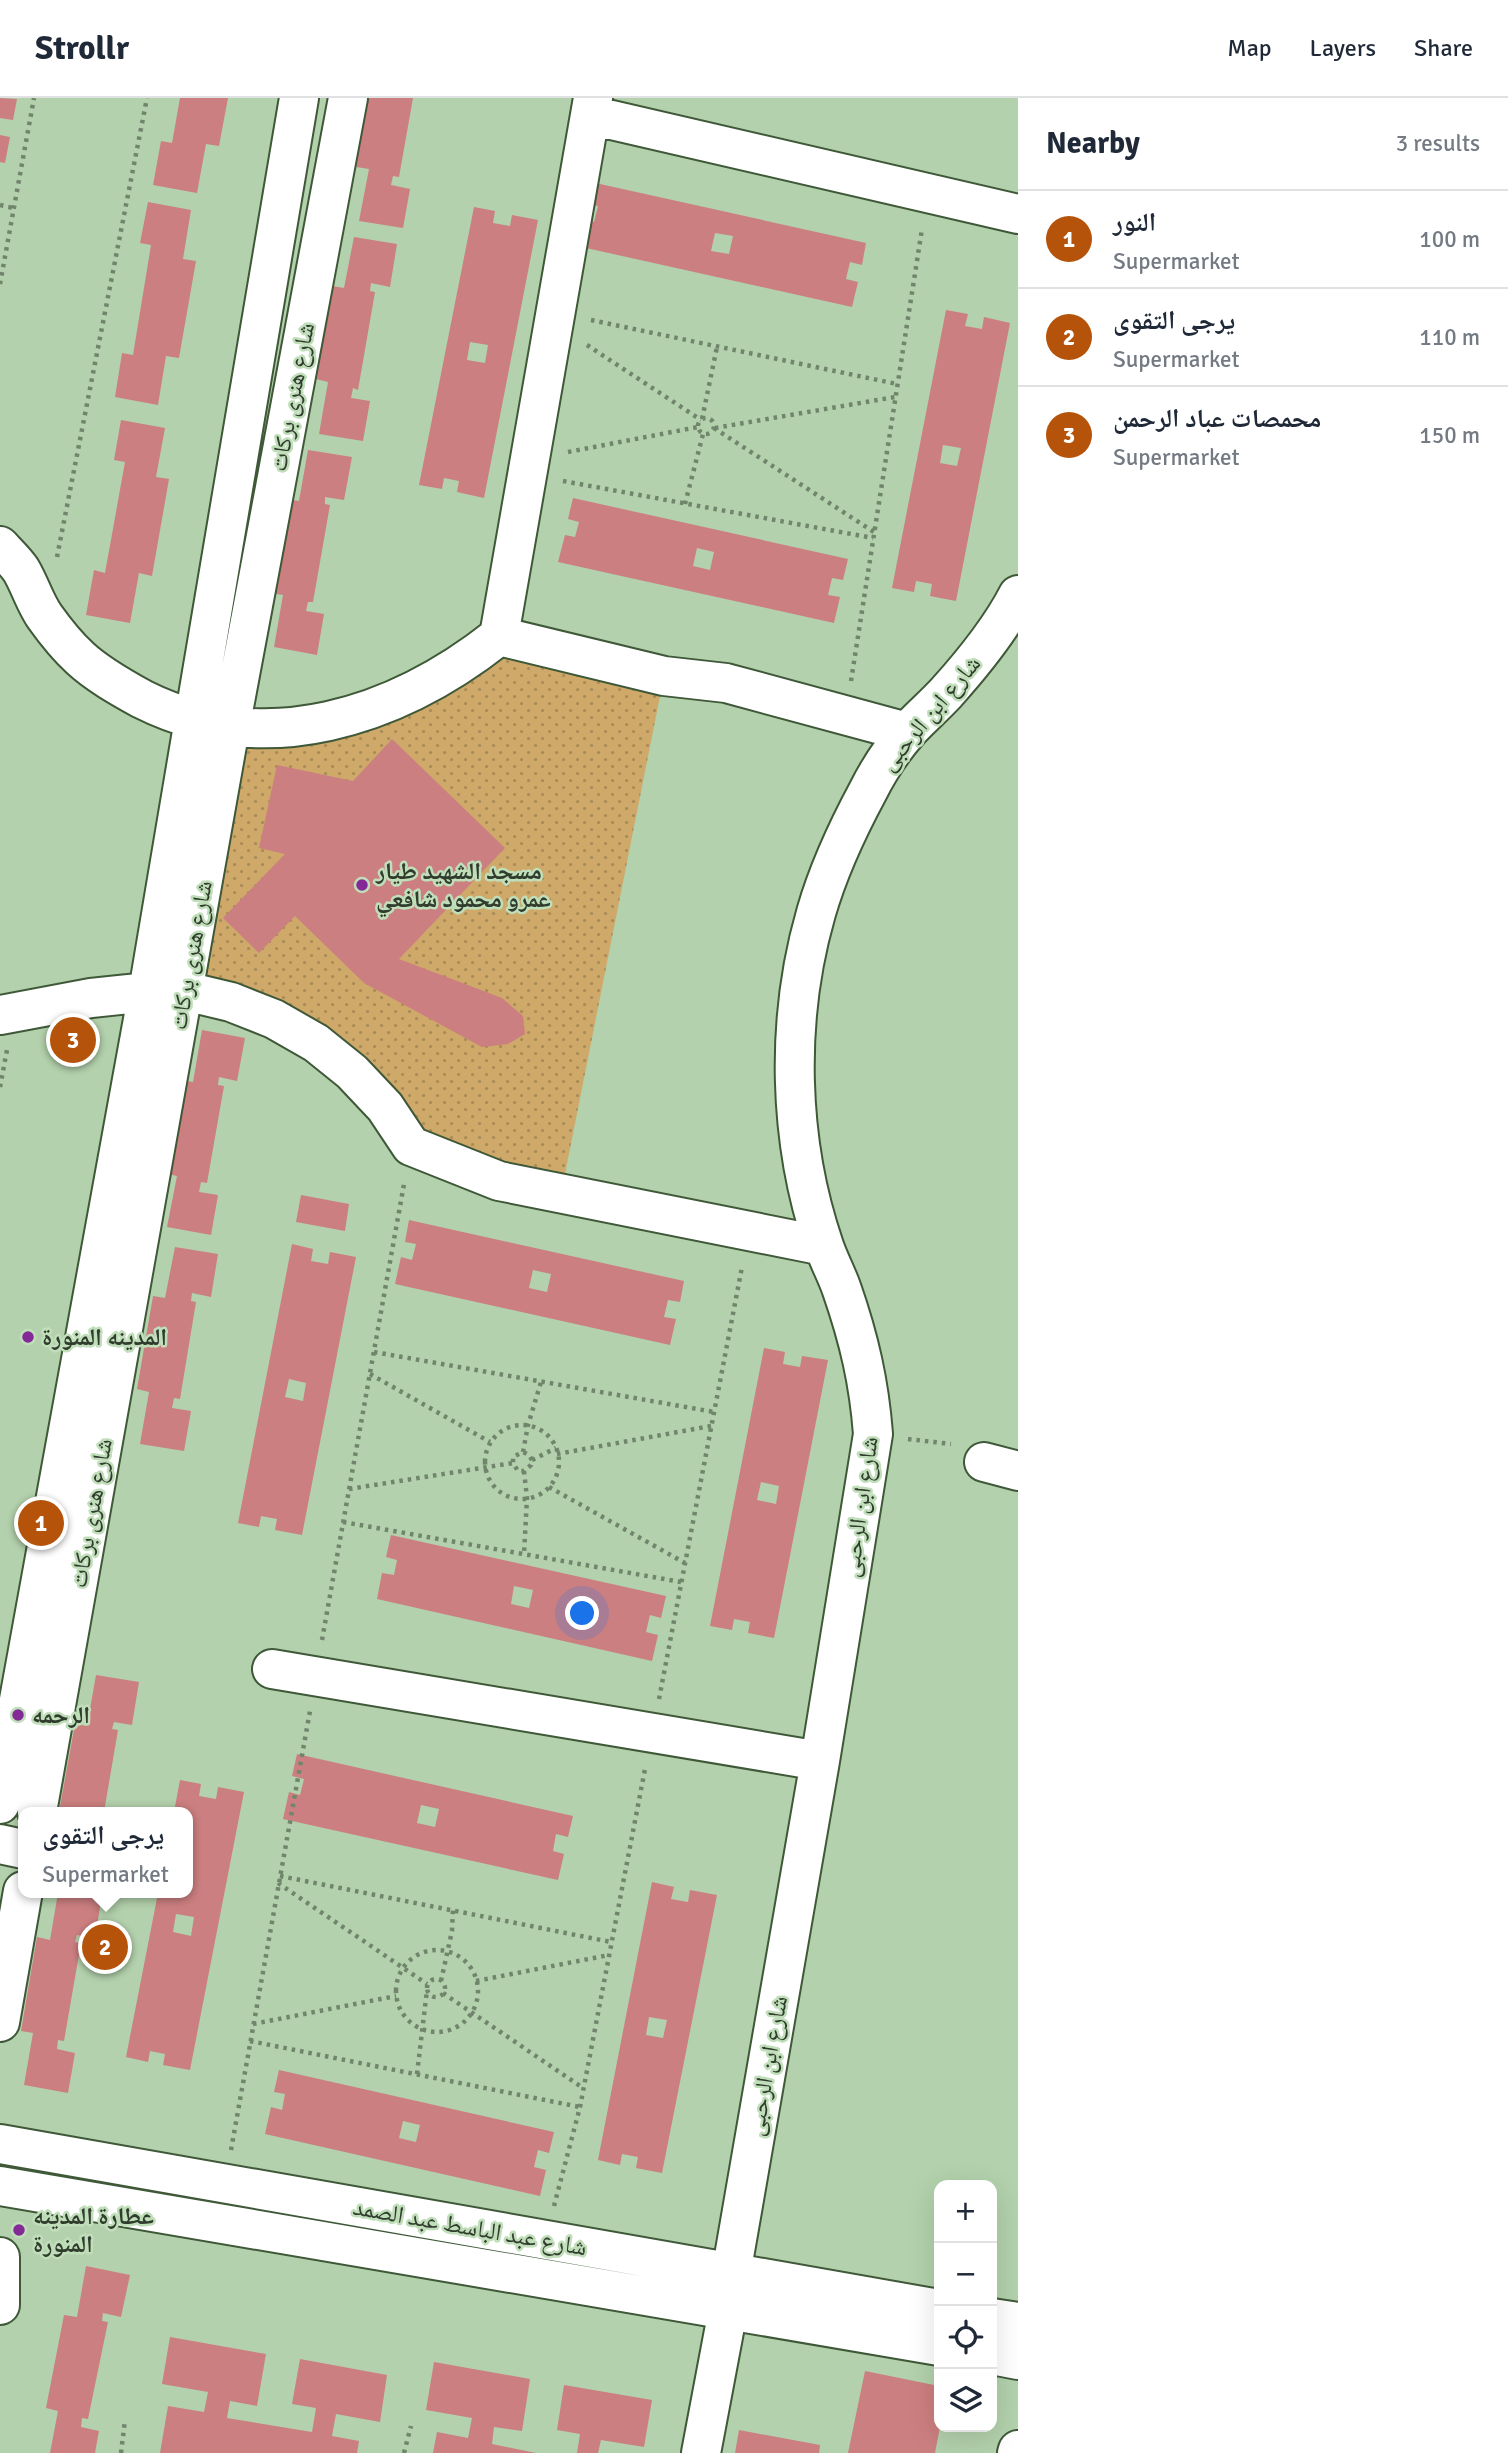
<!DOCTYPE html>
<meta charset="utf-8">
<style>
body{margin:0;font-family:Signika,"Noto Naskh Arabic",sans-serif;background:#f6f6f7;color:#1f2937}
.controls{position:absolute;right:21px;bottom:21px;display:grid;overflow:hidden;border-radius:14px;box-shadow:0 7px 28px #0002}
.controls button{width:63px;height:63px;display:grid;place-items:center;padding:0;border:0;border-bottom:2px solid #e0e1e3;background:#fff;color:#1f2937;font:35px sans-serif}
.you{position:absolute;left:583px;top:1516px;width:24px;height:24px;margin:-18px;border:5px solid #fff;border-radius:50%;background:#1a73e8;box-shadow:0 0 0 10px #1a73e833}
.badge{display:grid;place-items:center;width:46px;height:46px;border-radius:50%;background:#b45309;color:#fff;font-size:23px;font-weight:700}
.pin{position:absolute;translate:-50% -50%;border:4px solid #fff;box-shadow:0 2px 7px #0006}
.popup{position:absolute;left:18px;top:1709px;width:175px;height:91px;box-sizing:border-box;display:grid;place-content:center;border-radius:14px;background:#fff;filter:drop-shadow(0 2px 5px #0005);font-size:23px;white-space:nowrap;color:#747a83}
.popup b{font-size:26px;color:#1f2937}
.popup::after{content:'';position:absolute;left:50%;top:100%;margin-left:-14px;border:14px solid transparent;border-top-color:#fff}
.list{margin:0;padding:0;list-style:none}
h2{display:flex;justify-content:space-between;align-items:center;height:91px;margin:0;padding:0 28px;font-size:30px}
h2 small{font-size:23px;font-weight:400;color:#747a83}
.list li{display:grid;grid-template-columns:46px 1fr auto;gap:21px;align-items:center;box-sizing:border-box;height:98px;padding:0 28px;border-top:2px solid #e0e1e3}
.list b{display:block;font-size:26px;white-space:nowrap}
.list p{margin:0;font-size:23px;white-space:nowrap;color:#747a83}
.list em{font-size:23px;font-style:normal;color:#747a83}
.icon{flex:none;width:38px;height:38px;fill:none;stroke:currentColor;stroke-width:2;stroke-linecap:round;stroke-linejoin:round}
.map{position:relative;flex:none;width:1018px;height:2355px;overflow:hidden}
header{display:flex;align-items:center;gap:42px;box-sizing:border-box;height:98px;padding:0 35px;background:#fff;border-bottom:2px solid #e0e1e3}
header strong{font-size:33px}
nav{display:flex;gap:38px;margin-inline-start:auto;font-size:24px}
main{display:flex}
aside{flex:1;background:#fff}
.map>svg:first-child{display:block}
.grass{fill:url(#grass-dots)}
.building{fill:#cc7f80;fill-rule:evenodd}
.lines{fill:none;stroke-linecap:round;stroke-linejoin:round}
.street-casing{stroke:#3e5838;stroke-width:42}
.secondary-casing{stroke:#3e5838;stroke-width:42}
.path{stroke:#70856c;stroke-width:4.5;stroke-dasharray:3.5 5;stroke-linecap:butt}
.street{stroke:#fff;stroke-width:38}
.secondary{stroke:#fff;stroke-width:38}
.poi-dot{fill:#832a97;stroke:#c0deb9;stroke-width:2.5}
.labels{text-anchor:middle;stroke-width:5;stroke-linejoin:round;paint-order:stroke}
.street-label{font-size:24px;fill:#303c2d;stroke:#c0deb9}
.poi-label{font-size:24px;font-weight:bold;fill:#303c2d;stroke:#c0deb9;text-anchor:start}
</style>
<header>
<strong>Strollr</strong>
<nav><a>Map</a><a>Layers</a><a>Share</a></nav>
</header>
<main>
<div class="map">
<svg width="1018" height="2355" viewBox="0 0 1018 2355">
<defs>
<pattern id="grass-dots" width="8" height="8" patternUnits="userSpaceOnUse" patternTransform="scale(1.75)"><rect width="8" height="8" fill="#cfa969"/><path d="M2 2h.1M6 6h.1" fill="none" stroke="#a88b57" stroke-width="1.8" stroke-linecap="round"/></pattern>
</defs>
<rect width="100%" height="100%" fill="#b3d1ac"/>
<path class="grass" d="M499,538L664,578L561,1096L411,1048L352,974L185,893L230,630L303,627Z"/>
<path class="building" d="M0,0L17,1L13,22L0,20Z
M180,0H228L219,48L206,46L197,95L153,87L161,43L172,45Z
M368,0H413L399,79L393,78L391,87L410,91L403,130L359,123L369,71L356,69Z
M0,37L10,39L5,65L0,64Z
M591,84L866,145L862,167L850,164L846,181L858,184L852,209L577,148L583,121L594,124L598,108L586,106ZM715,135L733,138L729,156L711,153Z
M148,104L191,112L183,161L196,163L179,260L166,258L158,307L115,299L122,255L133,257L151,147L140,145Z
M474,109L495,113L493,125L510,128L512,117L538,122L484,400L457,394L459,383L444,380L442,391L419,387ZM470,244L488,247L485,265L467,262Z
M354,139L397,146L390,189L371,185L370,193L375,194L358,292L353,290L351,300L370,303L363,343L319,336L328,284L316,281L332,188L344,190Z
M946,212L968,216L965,228L982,231L984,219L1010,225L956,503L930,498L932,486L916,483L914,494L892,490ZM943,347L961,350L957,368L940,365Z
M121,322L165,330L156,379L169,381L152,478L139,475L130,525L86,517L94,472L105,475L125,364L114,362Z
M308,352L352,359L344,402L325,399V406L330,407L313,504H308L306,513L324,516L317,557L274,549L283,497L270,495L286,401L299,403Z
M573,400L848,461L843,482L832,480L828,497L840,499L834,525L558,464L565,437L575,439L579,424L568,421ZM697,450L714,454L710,472L693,468Z
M392,641L505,750L399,861L502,900L523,918L525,936L508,946L482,949L364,885L295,818L259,855L223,820L285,756L259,750L277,667L353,683Z
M202,932L245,940L237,983L219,979L218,987L224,988L207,1085L201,1084L199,1094L218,1097L211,1137L167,1129L177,1078L164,1075L180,982L193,984Z
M301,1097L349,1106L345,1133L296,1124Z
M409,1122L684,1183L680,1204L668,1202L664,1219L676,1221L670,1247L395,1186L401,1159L412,1162L416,1146L405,1144ZM533,1172L551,1176L547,1194L529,1190Z
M292,1146L313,1151L311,1163L328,1166L330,1154L356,1159L302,1437L275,1432L277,1421L261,1418L259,1429L238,1425ZM289,1281L306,1285L303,1303L285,1299Z
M175,1149L218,1156L211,1199L192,1195L191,1203L196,1204L180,1301L174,1300L172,1310L191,1313L184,1353L140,1346L149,1294L137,1291L153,1198L165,1200Z
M764,1250L785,1254L783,1266L800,1269L802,1258L828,1262L774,1540L748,1535L750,1524L734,1521L732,1532L710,1528ZM761,1384L779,1388L776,1406L757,1402Z
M391,1437L666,1498L661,1520L650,1517L646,1534L658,1537L652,1563L377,1501L382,1475L394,1477L397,1462L386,1459ZM514,1488L533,1492L529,1510L511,1506Z
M96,1577L139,1584L132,1627L114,1624L112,1631L118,1632L104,1714H59L75,1626L87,1628Z
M297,1656L573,1718L568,1739L556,1736L553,1753L564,1756L558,1782L283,1721L289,1694L300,1697L304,1681L292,1678ZM421,1707L439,1711L435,1729L417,1725Z
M180,1682L201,1686L199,1698L216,1701L218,1689L244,1694L190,1972L163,1967L165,1956L150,1953L148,1964L126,1959L158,1795H187V1714H174ZM176,1816L194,1819L191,1838L173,1834Z
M652,1784L674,1789L671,1801L688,1804L690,1792L717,1797L662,2075L636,2070L638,2059L622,2056L620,2067L598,2062ZM649,1919L667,1922L663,1940L646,1937Z
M58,1795H86L102,1797L95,1840L77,1837L75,1844L81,1845L64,1943L58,1942L57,1951L75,1955L68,1995L24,1987L33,1935L21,1933L37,1839L50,1842Z
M279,1972L554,2034L549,2055L538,2052L534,2069L546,2072L540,2098L265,2036L271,2009L282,2012L285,1996L274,1994ZM403,2023L420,2027L416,2044L399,2040Z
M86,2168L130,2177L121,2219L103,2215L102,2223L108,2224L88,2321L82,2320L81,2329L99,2333L95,2355H50L58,2313L46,2310L64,2217L77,2219Z
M170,2239L266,2256L257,2308L230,2303L227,2320L312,2334L316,2310L292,2306L300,2261L387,2277L380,2324L336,2316L332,2338L359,2343L357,2355H160L168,2308L204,2314L208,2294L162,2286Z
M434,2264L530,2281L522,2333L494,2329L492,2346L536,2355H433L437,2334L468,2340L472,2320L426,2312Z
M865,2273L939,2288L940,2329L935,2355H848Z
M564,2287L652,2302L644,2349L601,2342L598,2355H577L580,2336L557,2332Z
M739,2332L820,2347L819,2355H735Z"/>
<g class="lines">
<defs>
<path id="street" d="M590,17L1018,116
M0,448C7,456 15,463 21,472C30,487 35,505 45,519C55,533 68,549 80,560C97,576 122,590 142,601C265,663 397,619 499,538L664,578L726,585L907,634
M499,538L593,0
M0,917L91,900L148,894L185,893L231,904L274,921L316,945L352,974L385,1009L411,1048L499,1083L824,1148
M984,1364L1018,1373
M272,1571L820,1663
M0,1706L148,894L299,0
M37,1714L230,630L348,0
M0,1746L23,1751
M0,1924L23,1793
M0,2159V2207
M731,2176L820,1663L873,1336C869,1284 859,1241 842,1192C837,1177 829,1163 824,1148C788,1043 785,922 816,815C828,773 847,732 868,693C878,673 894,649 909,632C921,619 934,608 946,595C973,565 1000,532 1018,497
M701,2355L728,2212
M1017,2355L1018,2352"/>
<path id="secondary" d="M0,2046L939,2211
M0,2088L939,2248
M992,2220L1018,2224
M992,2257L1018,2262"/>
</defs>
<use href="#street" class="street-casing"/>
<use href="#secondary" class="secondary-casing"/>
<path class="path" d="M0,107L13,110
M0,186L34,0
M591,222L897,286
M587,247L701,322
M698 328a8 8 0 1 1 16 0a8 8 0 1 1-16 0Z
M702,321L717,249
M714,330L874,434
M715,330L895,299
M568,354L698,329
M563,383L873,440
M685,406L703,336
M57,459L147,0
M851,583L922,131
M0,989L7,952
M374,1254L714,1314
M370,1276L490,1344
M485 1364a37 37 0 1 1 74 0a37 37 0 1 1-74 0Z
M908,1341L951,1346
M523,1354L528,1327L541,1284
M557,1356L711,1328
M532,1362L529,1357L523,1354L513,1359V1365L518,1373H524L531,1367L532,1362L556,1350
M524,1373L527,1400L524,1456
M549,1389L685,1465
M349,1391L513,1365
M343,1424L681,1484
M322,1542L404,1086
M659,1601L742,1169
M280,1778L611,1844
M278,1785L427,1886
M396 1893a41 41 0 1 1 82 0a41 41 0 1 1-82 0Z
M427 1890a9 9 0 1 1 18 0a9 9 0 1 1-18 0Z
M441,1883L452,1833L453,1812
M476,1883L609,1857
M443,1895L583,1990
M253,1926L396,1898
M250,1943L580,2009
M417,1976L427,1892
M231,2052L310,1613
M554,2108L580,2009L645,1671
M121,2355L125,2322
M404,2355L411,2328"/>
<use href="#street" class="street"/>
<use href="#secondary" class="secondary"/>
</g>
<g class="poi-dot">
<circle cx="362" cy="787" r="7"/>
<circle cx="28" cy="1239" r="7"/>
<circle cx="18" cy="1617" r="7"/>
<circle cx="19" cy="2132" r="7"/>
</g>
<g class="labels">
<g class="street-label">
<text transform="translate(292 299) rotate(-79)" y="8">شارع هنرى بركات</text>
<text transform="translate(930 615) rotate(-50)" y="8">شارع ابن الرحبى</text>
<text transform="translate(191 857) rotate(-80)" y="8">شارع هنرى بركات</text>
<text transform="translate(860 1409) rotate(-82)" y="8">شارع ابن الرحبى</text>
<text transform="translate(91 1415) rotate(-80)" y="8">شارع هنرى بركات</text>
<text transform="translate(767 1968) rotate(-80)" y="8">شارع ابن الرحبى</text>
<text transform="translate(470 2129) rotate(10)" y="8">شارع عبد الباسط عبد الصمد</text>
</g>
<g class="poi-label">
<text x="376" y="781">مسجد الشهيد طيار<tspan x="376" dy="28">عمرو محمود شافعي</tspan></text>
<text x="42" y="1247">المدينه المنورة</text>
<text x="32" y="1625">الرحمه</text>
<text x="33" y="2126">عطارة المدينه<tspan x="33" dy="28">المنورة</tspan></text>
</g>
</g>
</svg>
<div class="controls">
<button>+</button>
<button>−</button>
<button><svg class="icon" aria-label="locate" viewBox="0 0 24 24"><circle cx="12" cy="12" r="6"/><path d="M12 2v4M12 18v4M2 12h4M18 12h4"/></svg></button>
<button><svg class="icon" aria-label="layers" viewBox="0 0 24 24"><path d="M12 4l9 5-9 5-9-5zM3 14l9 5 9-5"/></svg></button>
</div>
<div class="you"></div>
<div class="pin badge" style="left:41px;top:1425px">1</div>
<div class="pin badge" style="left:105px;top:1849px">2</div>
<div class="popup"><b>يرجى التقوى</b>Supermarket</div>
<div class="pin badge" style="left:73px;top:942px">3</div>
</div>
<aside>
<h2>Nearby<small>3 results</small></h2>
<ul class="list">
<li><span class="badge">1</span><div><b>النور</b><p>Supermarket</p></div><em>100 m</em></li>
<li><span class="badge">2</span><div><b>يرجى التقوى</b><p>Supermarket</p></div><em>110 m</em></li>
<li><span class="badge">3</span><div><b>محمصات عباد الرحمن</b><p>Supermarket</p></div><em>150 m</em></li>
</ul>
</aside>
</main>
